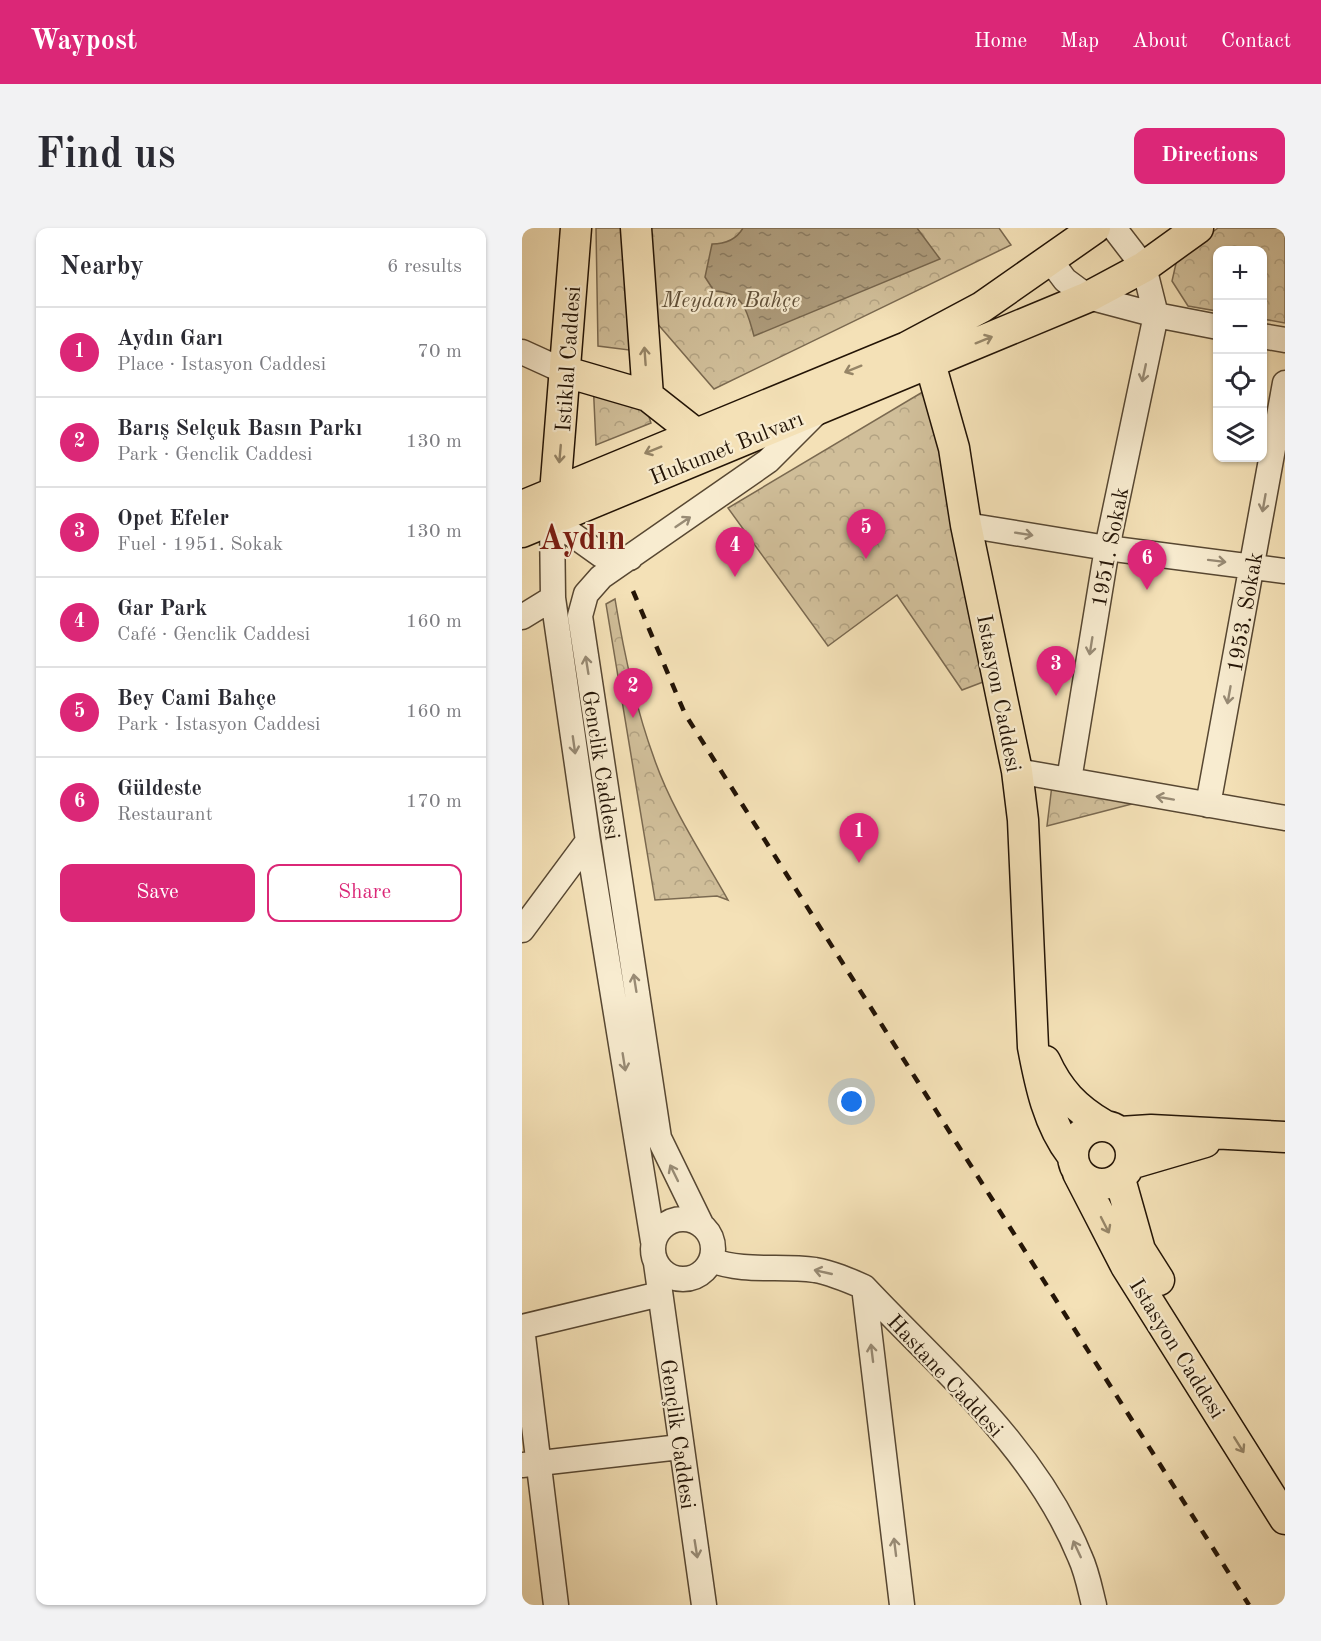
<!DOCTYPE html>
<meta charset="utf-8">
<style>
body{margin:0;font-family:"Old Standard TT",serif;background:#f2f2f3;color:#2b2b33}
.controls{position:absolute;right:18px;top:18px;display:grid;overflow:hidden;border-radius:12px;box-shadow:0 2px 4px #0004}
.controls button{width:54px;height:54px;display:grid;place-items:center;padding:0;border:0;border-bottom:2px solid #e1e1e2;background:#fff;color:#2b2b33;font:30px sans-serif}
.you{position:absolute;left:330px;top:874px;width:21px;height:21px;margin:-15px;border:4px solid #fff;border-radius:50%;background:#1a73e8;box-shadow:0 0 0 9px #1a73e833}
.badge{display:grid;place-items:center;width:39px;height:39px;border-radius:50%;background:#db2777;color:#fff;font-size:20px;font-weight:700}
.pin{position:absolute;translate:-50% -50px;filter:drop-shadow(0 2px 3px #0008)}
.pin::after{content:'';position:absolute;top:32px;width:21px;height:18px;background:inherit;clip-path:polygon(0 0,100% 0,50% 100%)}
.list{margin:0;padding:0;list-style:none}
h2{display:flex;justify-content:space-between;align-items:center;height:78px;margin:0;padding:0 24px;font-size:26px}
h2 small{font-size:20px;font-weight:400;color:#7c7c81}
.list li{display:grid;grid-template-columns:39px 1fr auto;gap:18px;align-items:center;box-sizing:border-box;height:90px;padding:0 24px;border-top:2px solid #e1e1e2}
.list b{display:block;font-size:22px;white-space:nowrap}
.list p{margin:0;font-size:20px;white-space:nowrap;color:#7c7c81}
.list em{font-size:20px;font-style:normal;color:#7c7c81}
.actions{display:flex;gap:12px;padding:18px 24px}
.actions a{flex:1;padding:14px 0;border:2px solid #db2777;border-radius:12px;text-align:center;font-size:21px;color:#db2777}
.actions .main{background:#db2777;color:#fff}
.icon{flex:none;width:33px;height:33px;fill:none;stroke:currentColor;stroke-width:2;stroke-linecap:round;stroke-linejoin:round}
.map{position:relative;flex:none;width:763px;height:1377px;overflow:hidden;border-radius:12px}
header{display:flex;align-items:center;gap:36px;box-sizing:border-box;height:84px;padding:0 30px;background:#db2777;color:#fff}
header strong{font-size:28px}
nav{display:flex;gap:33px;margin-inline-start:auto;font-size:21px}
.intro{display:flex;align-items:center;justify-content:space-between;box-sizing:border-box;height:144px;padding:0 36px}
h1{margin:0;font-size:42px}
.button{padding:15px 27px;border-radius:12px;background:#db2777;color:#fff;font-size:21px;font-weight:700}
main{display:flex;gap:36px;padding:0 36px}
aside{flex:1;background:#fff;border-radius:12px;box-shadow:0 2px 4px #0004}
.map>svg:first-child{display:block}
.forest{fill:url(#forest-crowns);stroke:#7a6950;stroke-width:1.5}
.water{fill:url(#water-ripples);stroke:#76654c;stroke-width:1.5}
.lines{fill:none;stroke-linecap:round;stroke-linejoin:round}
.minor-casing{stroke:#574732;stroke-width:27}
.major-casing{stroke:#231406;stroke-width:33}
.minor{stroke:#f8ecd0;stroke-width:24}
.major{stroke:#f4e1b7;stroke-width:30}
.rail{stroke:#231406;stroke-width:4.5;stroke-dasharray:10 10;stroke-linecap:butt}
.oneway{stroke:#968567}
.oneway2{stroke:#988b75}
.labels{text-anchor:middle;stroke-width:4.5;stroke-linejoin:round;paint-order:stroke}
.park-label{font-size:22px;font-style:italic;fill:#605039;stroke:#f8ecd0}
.street-label{font-size:22px;fill:#231406;stroke:#f8ecd0}
.town-label{font-size:34px;font-weight:bold;fill:#7a1f14;stroke:#f8ecd0}
</style>
<header>
<strong>Waypost</strong>
<nav><a>Home</a><a>Map</a><a>About</a><a>Contact</a></nav>
</header>
<div class="intro"><h1>Find us</h1><a class="button">Directions</a></div>
<main>
<aside>
<h2>Nearby<small>6 results</small></h2>
<ul class="list">
<li><span class="badge">1</span><div><b>Aydın Garı</b><p>Place · Istasyon Caddesi</p></div><em>70 m</em></li>
<li><span class="badge">2</span><div><b>Barış Selçuk Basın Parkı</b><p>Park · Genclik Caddesi</p></div><em>130 m</em></li>
<li><span class="badge">3</span><div><b>Opet Efeler</b><p>Fuel · 1951. Sokak</p></div><em>130 m</em></li>
<li><span class="badge">4</span><div><b>Gar Park</b><p>Café · Genclik Caddesi</p></div><em>160 m</em></li>
<li><span class="badge">5</span><div><b>Bey Cami Bahçe</b><p>Park · Istasyon Caddesi</p></div><em>160 m</em></li>
<li><span class="badge">6</span><div><b>Güldeste</b><p>Restaurant</p></div><em>170 m</em></li>
</ul>
<div class="actions"><a class="main">Save</a><a>Share</a></div>
</aside>
<div class="map">
<svg width="763" height="1377" viewBox="0 0 763 1377">
<defs>
<pattern id="forest-crowns" width="20" height="18" patternUnits="userSpaceOnUse" patternTransform="scale(1.5)"><rect width="20" height="18" fill="#d0be99"/><path d="M2 6a3 3 0 1 1 6 0M12 15a3 3 0 1 1 6 0" fill="none" stroke="#b2a282"/></pattern>
<pattern id="water-ripples" width="26" height="14" patternUnits="userSpaceOnUse" patternTransform="scale(1.5)"><rect width="26" height="14" fill="#ad9b7b"/><path d="M2 4q2-2 4 0t4 0M15 11q2-2 4 0t4 0" fill="none" stroke="#8c7d63"/></pattern>
</defs>
<rect width="100%" height="100%" fill="#f4e1b7"/>
<filter id="stains"><feTurbulence type="fractalNoise" baseFrequency=".00333" numOctaves="4"/><feColorMatrix values="0 0 0 0 .2 0 0 0 0 .09 0 0 0 0 .02 0 0 0 .5 -.17"/></filter>
<radialGradient id="worn" r=".72"><stop offset=".6" stop-color="#630" stop-opacity="0"/><stop offset="1" stop-color="#630" stop-opacity=".3"/></radialGradient>
<path class="forest" d="M74,0H111L107,122L76,118Z
M126,0H477L489,17L192,161L127,86Z
M696,0H763V95L741,91L740,22H696L695,83L666,78L650,53L655,31Z
M71,152L116,154L129,195L74,217Z
M409,159L469,451L440,462L375,367L306,418L206,280Z
M93,371C102,426 113,478 132,530C149,580 180,626 206,672L195,668L133,672L84,376Z
M530,557L629,571L525,598Z"/>
<path class="water" d="M221,0H395L418,31L232,108C225,83 222,64 192,63L183,49L190,16C203,16 214,12 221,0Z"/>
<g class="lines">
<defs>
<path id="minor" d="M528,32L543,52L566,69L634,87L696,99
M740,108L763,112
M0,124L44,144
M30,292L31,370L66,613L131,1013
M30,292L79,327L108,330
M444,297L585,320L763,343
M0,389L31,370
M495,543L763,590
M547,552L585,320L634,87L622,39L592,0
M686,577L763,155
M0,702L66,613
M131 1021a30 30 0 1 1 60 0a30 30 0 1 1-60 0Z
M179,996L137,910L58,388L64,366L79,349L246,233L295,184
M189,1032C223,1045 258,1037 293,1042C310,1045 326,1052 342,1059C421,1143 513,1219 558,1329C565,1344 568,1361 572,1377
M134,1035L182,1377
M342,1059L380,1377
M0,1099L138,1066
M0,1100L34,1377
M0,1237L158,1219"/>
<path id="major" d="M114,0L126,168L173,205
M408,135L432,220L444,297L495,543L501,592L511,819C518,856 526,896 550,927
M44,144L126,168
M0,278L385,119L460,79L573,0
M32,278L54,0
M0,304L566,69L622,39L676,0
M523,833C536,862 554,881 582,897
M551 927a29 29 0 1 1 58 0a29 29 0 1 1-58 0Z
M598,904L629,902L763,909
M608,936L683,914
M556,945L604,1038L763,1291
M598,951L618,1022L637,1052"/>
</defs>
<use href="#minor" class="minor-casing"/>
<use href="#major" class="major-casing"/>
<use href="#minor" class="minor"/>
<use href="#major" class="major"/>
<path class="rail" d="M111,363L163,486L727,1377"/>
</g>
<defs><path id="oneway-shaft" d="M-6 0H5M1.5-3L5.5 0L1.5 3" fill="none" stroke-width="1.6" stroke-linecap="round" stroke-linejoin="round" transform="scale(1.5)"/></defs>
<g class="oneway">
<use href="#oneway-shaft" transform="translate(462 112) rotate(-22)"/>
<use href="#oneway-shaft" transform="translate(123 128) rotate(-94)"/>
<use href="#oneway-shaft" transform="translate(331 141) rotate(158)"/>
<use href="#oneway-shaft" transform="translate(131 222) rotate(158)"/>
<use href="#oneway-shaft" transform="translate(38 226) rotate(95)"/>
<use href="#oneway-shaft" transform="translate(583 997) rotate(63)"/>
<use href="#oneway-shaft" transform="translate(717 1217) rotate(58)"/>
</g>
<g class="oneway2">
<use href="#oneway-shaft" transform="translate(622 145) rotate(102)"/>
<use href="#oneway-shaft" transform="translate(742 275) rotate(100)"/>
<use href="#oneway-shaft" transform="translate(161 294) rotate(-34)"/>
<use href="#oneway-shaft" transform="translate(502 306) rotate(9)"/>
<use href="#oneway-shaft" transform="translate(695 333) rotate(7)"/>
<use href="#oneway-shaft" transform="translate(569 418) rotate(99)"/>
<use href="#oneway-shaft" transform="translate(65 437) rotate(-99)"/>
<use href="#oneway-shaft" transform="translate(707 467) rotate(100)"/>
<use href="#oneway-shaft" transform="translate(52 517) rotate(82)"/>
<use href="#oneway-shaft" transform="translate(643 570) rotate(-170)"/>
<use href="#oneway-shaft" transform="translate(113 755) rotate(-99)"/>
<use href="#oneway-shaft" transform="translate(102 834) rotate(81)"/>
<use href="#oneway-shaft" transform="translate(152 945) rotate(-116)"/>
<use href="#oneway-shaft" transform="translate(301 1044) rotate(-167)"/>
<use href="#oneway-shaft" transform="translate(350 1125) rotate(-97)"/>
<use href="#oneway-shaft" transform="translate(373 1319) rotate(-97)"/>
<use href="#oneway-shaft" transform="translate(174 1321) rotate(81)"/>
<use href="#oneway-shaft" transform="translate(555 1321) rotate(-115)"/>
</g>
<g class="labels">
<g class="park-label">
<text x="209" y="79">Meydan Bahçe</text>
</g>
<g class="street-label">
<text transform="translate(45 131) rotate(-86)" y="8">Istiklal Caddesi</text>
<text transform="translate(204 219) rotate(-22)" y="8">Hukumet Bulvarı</text>
<text transform="translate(587 319) rotate(-79)" y="8">1951. Sokak</text>
<text transform="translate(722 384) rotate(-80)" y="8">1953. Sokak</text>
<text transform="translate(478 465) rotate(79)" y="8">Istasyon Caddesi</text>
<text transform="translate(80 537) rotate(81)" y="8">Genclik Caddesi</text>
<text transform="translate(656 1120) rotate(58)" y="8">Istasyon Caddesi</text>
<text transform="translate(424 1147) rotate(47)" y="8">Hastane Caddesi</text>
<text transform="translate(157 1206) rotate(82)" y="8">Gençlik Caddesi</text>
</g>
<g class="town-label">
<text x="60" y="321">Aydın</text>
</g>
</g>
<rect width="100%" height="100%" filter="url(#stains)"/>
<rect width="100%" height="100%" fill="url(#worn)"/>
</svg>
<div class="controls">
<button>+</button>
<button>−</button>
<button><svg class="icon" aria-label="locate" viewBox="0 0 24 24"><circle cx="12" cy="12" r="6"/><path d="M12 2v4M12 18v4M2 12h4M18 12h4"/></svg></button>
<button><svg class="icon" aria-label="layers" viewBox="0 0 24 24"><path d="M12 4l9 5-9 5-9-5zM3 14l9 5 9-5"/></svg></button>
</div>
<div class="you"></div>
<div class="pin badge" style="left:337px;top:635px">1</div>
<div class="pin badge" style="left:111px;top:490px">2</div>
<div class="pin badge" style="left:534px;top:468px">3</div>
<div class="pin badge" style="left:213px;top:349px">4</div>
<div class="pin badge" style="left:344px;top:331px">5</div>
<div class="pin badge" style="left:625px;top:362px">6</div>
</div>
</main>
